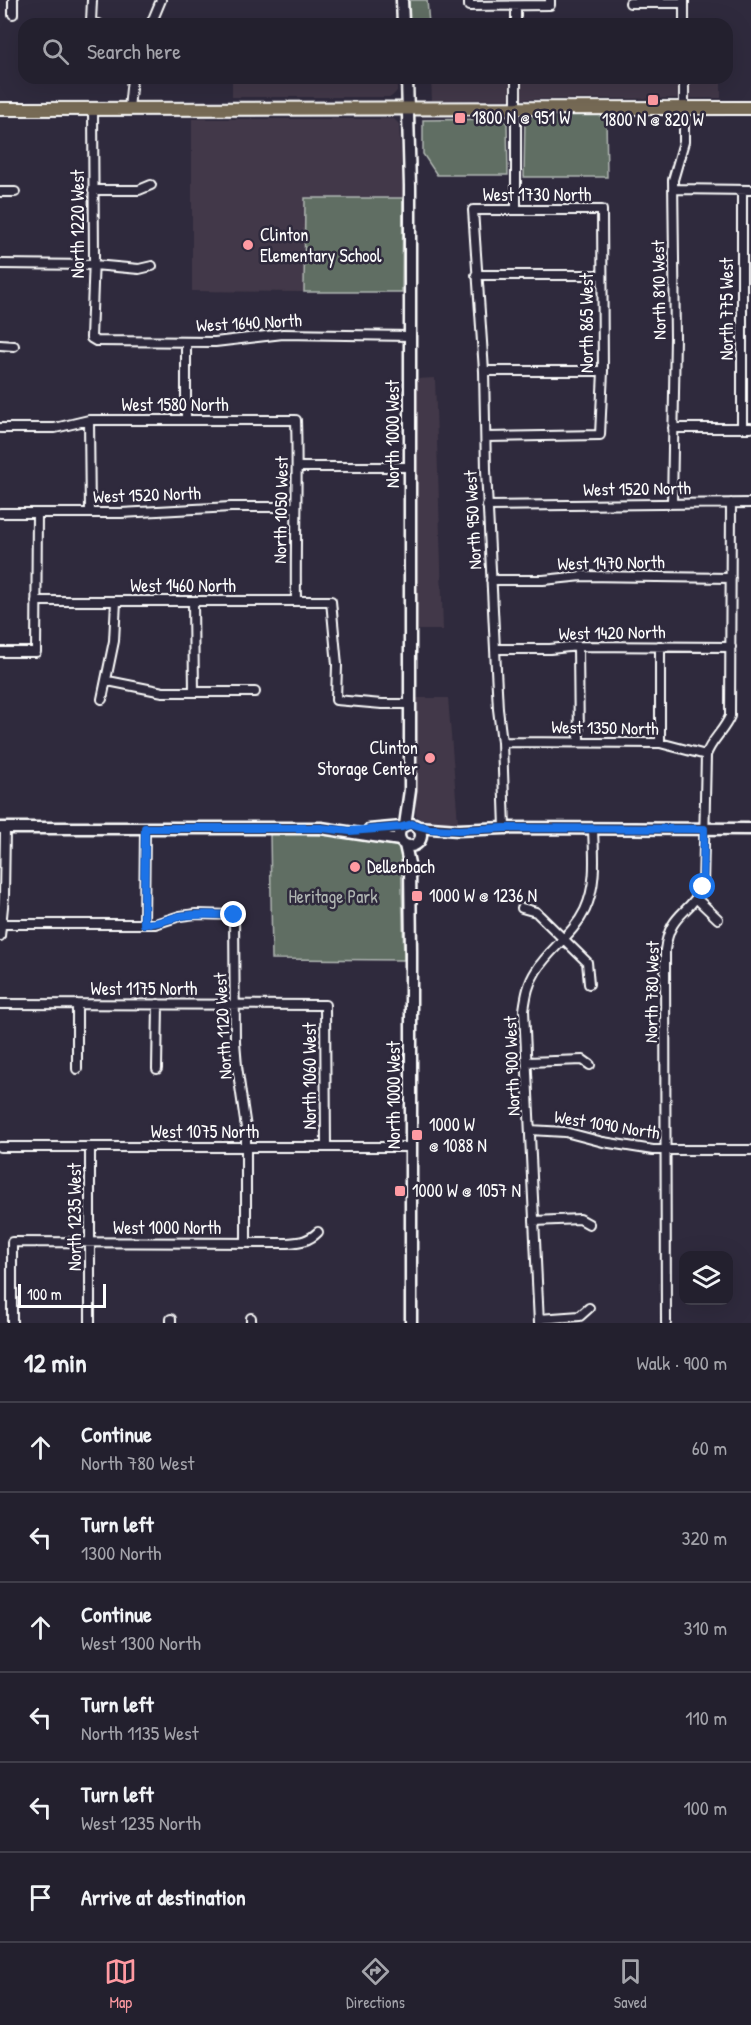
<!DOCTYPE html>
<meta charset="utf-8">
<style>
body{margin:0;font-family:"Patrick Hand",sans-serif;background:#2b2836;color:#f1f3f6}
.controls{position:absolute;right:18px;bottom:18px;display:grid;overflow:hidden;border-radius:12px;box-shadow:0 6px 24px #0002}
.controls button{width:54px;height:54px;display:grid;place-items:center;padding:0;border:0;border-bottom:2px solid #403e4a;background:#23202e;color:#f1f3f6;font:30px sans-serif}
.scale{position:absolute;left:18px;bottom:15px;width:88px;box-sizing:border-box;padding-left:6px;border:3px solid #fff;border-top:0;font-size:16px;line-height:21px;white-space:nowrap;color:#fff;-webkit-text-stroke:4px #2f2a3d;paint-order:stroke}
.stop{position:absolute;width:18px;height:18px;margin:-14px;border:4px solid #1a73e8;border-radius:50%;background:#fff}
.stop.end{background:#1a73e8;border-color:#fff;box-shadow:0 2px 6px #0008}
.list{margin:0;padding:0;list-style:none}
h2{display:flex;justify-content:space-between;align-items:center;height:78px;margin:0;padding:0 24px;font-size:26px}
h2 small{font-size:20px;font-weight:400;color:#a3a3aa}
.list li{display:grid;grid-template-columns:39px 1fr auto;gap:18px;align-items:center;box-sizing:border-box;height:90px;padding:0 24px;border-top:2px solid #403e4a}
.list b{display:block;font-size:22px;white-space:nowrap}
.list p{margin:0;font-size:20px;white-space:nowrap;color:#a3a3aa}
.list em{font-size:20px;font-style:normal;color:#a3a3aa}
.icon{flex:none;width:33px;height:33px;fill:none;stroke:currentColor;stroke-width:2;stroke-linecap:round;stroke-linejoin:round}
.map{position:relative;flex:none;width:751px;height:1323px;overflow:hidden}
.search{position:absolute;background:#23202e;box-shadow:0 6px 24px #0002;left:18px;right:18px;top:18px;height:66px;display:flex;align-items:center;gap:15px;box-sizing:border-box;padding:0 21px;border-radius:18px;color:#a3a3aa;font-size:22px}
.sheet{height:618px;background:#23202e}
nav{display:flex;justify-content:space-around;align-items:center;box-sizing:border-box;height:84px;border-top:2px solid #403e4a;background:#23202e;font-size:16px;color:#a3a3aa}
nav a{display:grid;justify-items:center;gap:3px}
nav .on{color:#ff9aa2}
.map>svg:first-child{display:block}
.built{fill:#433948}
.green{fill:#606e64;stroke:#b0b6b2;stroke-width:1.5}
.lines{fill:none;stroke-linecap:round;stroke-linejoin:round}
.street-casing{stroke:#fff;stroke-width:12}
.secondary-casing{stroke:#fff;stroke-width:15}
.primary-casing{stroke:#fff;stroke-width:16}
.street{stroke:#2f2a3d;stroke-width:8}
.secondary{stroke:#2f2a3d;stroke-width:10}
.primary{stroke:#766a54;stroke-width:12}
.route{stroke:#1a73e8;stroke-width:8}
.poi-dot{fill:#ff9aa2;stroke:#2f2a3d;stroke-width:2}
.labels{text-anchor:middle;stroke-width:5;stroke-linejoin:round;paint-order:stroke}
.poi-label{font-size:18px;fill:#fff;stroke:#2f2a3d;text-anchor:start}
.street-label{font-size:18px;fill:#fff;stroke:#2f2a3d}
.park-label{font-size:18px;fill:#b0b6b2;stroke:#2f2a3d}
</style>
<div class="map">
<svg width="751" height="1323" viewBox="0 0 751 1323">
<rect width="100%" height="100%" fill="#2f2a3d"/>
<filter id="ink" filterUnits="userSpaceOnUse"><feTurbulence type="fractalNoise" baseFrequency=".0167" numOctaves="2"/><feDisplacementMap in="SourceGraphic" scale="12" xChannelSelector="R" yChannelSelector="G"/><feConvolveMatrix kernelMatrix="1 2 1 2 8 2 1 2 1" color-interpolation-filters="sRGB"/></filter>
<g filter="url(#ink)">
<path class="built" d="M232,78H397V91L391,97H232Z
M431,78H721V98L432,100Z
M192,119H394L399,124L403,198L305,199L304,292L192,291Z
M435,378L443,630H417V379Z
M416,698H448L458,822L424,823L416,815Z"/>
<path class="green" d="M409,0H427L429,24H410Z
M525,115H606L607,177H524Z
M503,119L507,124L508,175H437L423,154V120Z
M305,198H403L402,292H304Z
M270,833L351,836L389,840L401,849L404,960L272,959Z"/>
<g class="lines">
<defs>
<path id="street" d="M13,0V14
M92,0L91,22L99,24
M469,0V6L550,5V0
M684,0V24
M630,3H684
M516,6V24
M151,24L161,0
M93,109L94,257L91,338L96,341L215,342L283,334L410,336
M129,109L132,78
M673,189L751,190
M93,190H139L151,185
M742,190V428
M0,192H15
M516,210V78
M0,264L94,265L139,269L152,266
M476,275H602
M0,345L14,346
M484,371H603
M89,420L90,513
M186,420V342
M0,428H55L89,420H296C298,480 295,541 296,601
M673,428H751
M486,437L600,435L603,371L602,210H473L484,371L486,470L498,709L502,742L505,828
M297,467H410
M672,504L675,337L673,180L684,142V78
M487,506L751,503
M0,513H121L231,507H295
M491,580H543L583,576L731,578
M36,601H331L337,665L336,700L382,704H410
M193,601L194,692
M578,646L579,742
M660,646V743
M495,649H550L578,646L731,647
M0,652H36L37,513
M108,681L163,692H255
M102,699L114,641L116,601
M502,742L660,743L706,755
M697,899L718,919
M522,908L536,912L587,962L589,984
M1,924H155L180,916L196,914L234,915L235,1042L237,1066L246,1128V1243
M144,924L145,828
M0,936L4,897L5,828
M0,1004L325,1005L326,1147
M527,1062L583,1060L590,1065
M77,1069V1004
M157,1069L158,1004
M530,1130L565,1132L603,1142L653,1150H751
M0,1147H411
M534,1221L580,1219L589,1224
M539,1319L580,1316L589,1308
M12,1323V1242L288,1243C301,1242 309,1241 318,1232
M90,1323V1147
M171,1323V1319
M251,1323V1318
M539,1323L524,1010C526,996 528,983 536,971C550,948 573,935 585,910C597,884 594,857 593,829
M666,1323L665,950C670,912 688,916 703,887L706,755C712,739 724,731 730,716L731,503"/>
<path id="secondary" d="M402,0L403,24
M399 835a11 11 0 1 1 22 0a11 11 0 1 1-22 0Z
M405,825L410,790V186L407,78
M417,827L458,830L505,828L751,829
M0,828H321L400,840
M369,830L402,827
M405,845L410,868L411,951V1323"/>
<path id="primary" d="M0,109L751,108"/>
</defs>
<use href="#street" class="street-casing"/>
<use href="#secondary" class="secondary-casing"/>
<use href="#primary" class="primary-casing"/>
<use href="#street" class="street"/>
<use href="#secondary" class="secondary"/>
<use href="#primary" class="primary"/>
</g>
</g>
<g class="lines" filter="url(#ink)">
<path class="route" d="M234,915C217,915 199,913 181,916C168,919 158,924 144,924L145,828H321L350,831L402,827L412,824L431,829L458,830L505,828L704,829L703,887"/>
</g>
<g class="poi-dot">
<rect x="647" y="94" width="12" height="12" rx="3"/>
<rect x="454" y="112" width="12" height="12" rx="3"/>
<circle cx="248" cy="245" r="6"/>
<circle cx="430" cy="758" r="6"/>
<circle cx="355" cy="867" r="6"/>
<rect x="411" y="890" width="12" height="12" rx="3"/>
<rect x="411" y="1129" width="12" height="12" rx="3"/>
<rect x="394" y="1185" width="12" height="12" rx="3"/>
</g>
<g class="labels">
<g class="poi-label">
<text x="472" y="124">1800 N @ 951 W</text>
<text x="653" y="126" text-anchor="middle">1800 N @ 820 W</text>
<text x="260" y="241">Clinton<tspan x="260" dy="21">Elementary School</tspan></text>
<text x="418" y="754" text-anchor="end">Clinton<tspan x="418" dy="21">Storage Center</tspan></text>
<text x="367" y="873">Dellenbach</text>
<text x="429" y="902">1000 W @ 1236 N</text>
<text x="429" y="1131">1000 W<tspan x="429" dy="21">@ 1088 N</tspan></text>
<text x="412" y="1197">1000 W @ 1057 N</text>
</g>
<g class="street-label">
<text x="537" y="201">West 1730 North</text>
<text transform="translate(78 224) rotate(-90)" y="6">North 1220 West</text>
<text transform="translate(659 290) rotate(-91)" y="6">North 810 West</text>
<text transform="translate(727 309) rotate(-90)" y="6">North 775 West</text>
<text transform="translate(249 323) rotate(-3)" y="6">West 1640 North</text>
<text transform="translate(587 323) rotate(-90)" y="6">North 865 West</text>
<text x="175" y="411">West 1580 North</text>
<text transform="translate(393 434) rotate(-90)" y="6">North 1000 West</text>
<text transform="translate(637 489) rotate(-1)" y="6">West 1520 North</text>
<text transform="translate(147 495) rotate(-2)" y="6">West 1520 North</text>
<text transform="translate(281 510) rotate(-89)" y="6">North 1050 West</text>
<text transform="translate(473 520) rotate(-93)" y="6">North 950 West</text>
<text transform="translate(611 563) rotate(-1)" y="6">West 1470 North</text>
<text x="183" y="592">West 1460 North</text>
<text transform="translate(612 633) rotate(-1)" y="6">West 1420 North</text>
<text transform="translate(605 728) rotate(1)" y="6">West 1350 North</text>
<text x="144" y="995">West 1175 North</text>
<text transform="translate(652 992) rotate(-89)" y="6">North 780 West</text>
<text transform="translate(223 1026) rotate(-93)" y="6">North 1120 West</text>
<text transform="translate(512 1066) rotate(-92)" y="6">North 900 West</text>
<text transform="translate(310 1076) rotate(-90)" y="6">North 1060 West</text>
<text transform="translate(394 1095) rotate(-90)" y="6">North 1000 West</text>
<text transform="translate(607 1125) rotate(9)" y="6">West 1090 North</text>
<text x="205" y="1138">West 1075 North</text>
<text transform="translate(75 1217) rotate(-90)" y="6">North 1235 West</text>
<text x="167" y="1234">West 1000 North</text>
</g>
<g class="park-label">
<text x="333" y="903">Heritage Park</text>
</g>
</g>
</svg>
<div class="controls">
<button><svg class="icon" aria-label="layers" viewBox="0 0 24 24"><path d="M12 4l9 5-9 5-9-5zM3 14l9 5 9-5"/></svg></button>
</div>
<div class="scale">100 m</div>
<div class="stop" style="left:703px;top:887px"></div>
<div class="stop end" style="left:234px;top:915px"></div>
<div class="search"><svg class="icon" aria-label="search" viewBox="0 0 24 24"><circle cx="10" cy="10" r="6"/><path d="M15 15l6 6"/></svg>Search here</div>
</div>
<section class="sheet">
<h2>12 min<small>Walk · 900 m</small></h2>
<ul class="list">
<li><svg class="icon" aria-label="ahead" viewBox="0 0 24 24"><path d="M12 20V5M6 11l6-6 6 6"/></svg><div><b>Continue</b><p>North 780 West</p></div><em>60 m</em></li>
<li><svg class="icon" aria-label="left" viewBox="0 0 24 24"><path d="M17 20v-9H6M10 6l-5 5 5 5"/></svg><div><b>Turn left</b><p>1300 North</p></div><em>320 m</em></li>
<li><svg class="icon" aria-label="ahead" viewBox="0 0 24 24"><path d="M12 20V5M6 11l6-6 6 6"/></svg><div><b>Continue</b><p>West 1300 North</p></div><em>310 m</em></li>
<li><svg class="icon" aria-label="left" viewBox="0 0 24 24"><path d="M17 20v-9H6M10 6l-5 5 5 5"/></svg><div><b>Turn left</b><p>North 1135 West</p></div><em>110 m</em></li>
<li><svg class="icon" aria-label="left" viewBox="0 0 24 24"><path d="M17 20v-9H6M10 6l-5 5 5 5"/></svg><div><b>Turn left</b><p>West 1235 North</p></div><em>100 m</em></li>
<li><svg class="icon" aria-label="arrive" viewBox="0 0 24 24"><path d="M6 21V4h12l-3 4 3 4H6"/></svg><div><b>Arrive at destination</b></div></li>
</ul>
</section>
<nav>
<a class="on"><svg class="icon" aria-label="map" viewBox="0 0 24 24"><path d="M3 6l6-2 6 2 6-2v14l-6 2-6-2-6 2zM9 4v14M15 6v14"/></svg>Map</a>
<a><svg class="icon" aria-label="directions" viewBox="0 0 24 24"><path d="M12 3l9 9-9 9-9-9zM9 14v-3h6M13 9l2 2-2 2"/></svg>Directions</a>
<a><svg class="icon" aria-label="saved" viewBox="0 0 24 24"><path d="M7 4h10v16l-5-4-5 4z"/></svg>Saved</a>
</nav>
